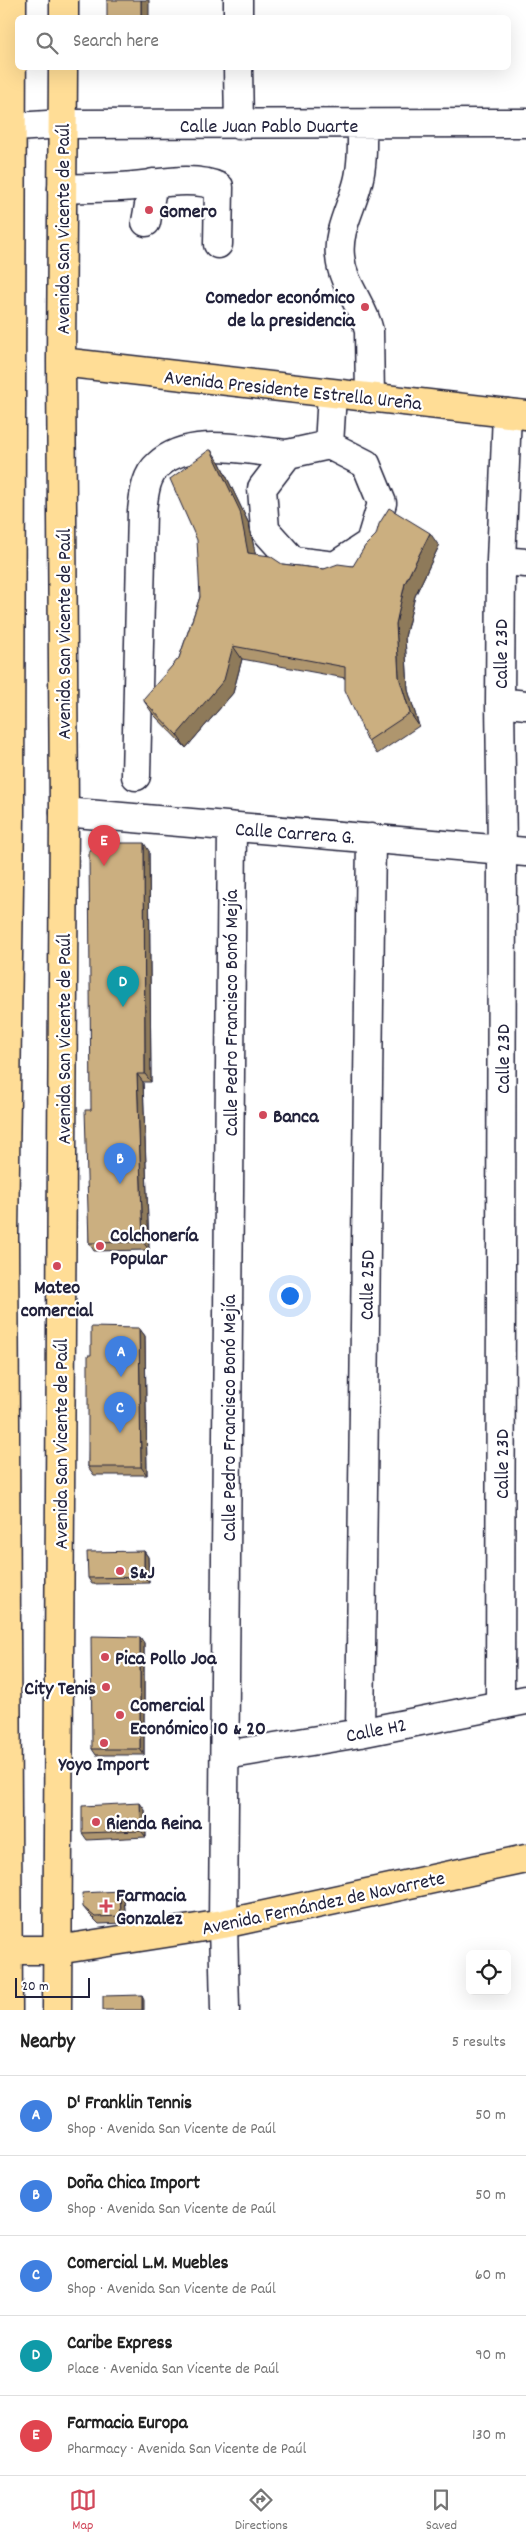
<!DOCTYPE html>
<meta charset="utf-8">
<style>
body{margin:0;font-family:Dekko,sans-serif;background:#f2f2f2;color:#222}
.controls{position:absolute;right:15px;bottom:15px;display:grid;overflow:hidden;border-radius:8px;box-shadow:0 5px 20px #0002}
.controls button{width:45px;height:45px;display:grid;place-items:center;padding:0;border:0;border-bottom:1px solid #e0e0e0;background:#fff;color:#222;font:25px sans-serif}
.scale{position:absolute;left:15px;bottom:12px;width:75px;box-sizing:border-box;padding-left:5px;border:2px solid #22223b;border-top:0;font-size:14px;line-height:18px;white-space:nowrap;color:#22223b;-webkit-text-stroke:4px #fff;paint-order:stroke}
.you{position:absolute;left:289px;top:1295px;width:18px;height:18px;margin:-12px;border:4px solid #fff;border-radius:50%;background:#1a73e8;box-shadow:0 0 0 8px #1a73e833}
.badge{display:grid;place-items:center;width:32px;height:32px;border-radius:50%;background:#d1495b;color:#fff;font-size:16px;font-weight:700}
.pin{position:absolute;translate:-50% -41px;filter:drop-shadow(0 1px 2px #0008)}
.pin::after{content:'';position:absolute;top:26px;width:18px;height:15px;background:inherit;clip-path:polygon(0 0,100% 0,50% 100%)}
.list{margin:0;padding:0;list-style:none}
h2{display:flex;justify-content:space-between;align-items:center;height:65px;margin:0;padding:0 20px;font-size:21px}
h2 small{font-size:16px;font-weight:400;color:#767676}
.list li{display:grid;grid-template-columns:32px 1fr auto;gap:15px;align-items:center;box-sizing:border-box;height:80px;padding:0 20px;border-top:1px solid #e0e0e0}
.list b{display:block;font-size:19px;white-space:nowrap}
.list p{margin:0;font-size:16px;white-space:nowrap;color:#767676}
.list em{font-size:16px;font-style:normal;color:#767676}
.icon{flex:none;width:28px;height:28px;fill:none;stroke:currentColor;stroke-width:2;stroke-linecap:round;stroke-linejoin:round}
.map{position:relative;flex:none;width:526px;height:2010px;overflow:hidden}
.search{position:absolute;background:#fff;box-shadow:0 5px 20px #0002;left:15px;right:15px;top:15px;height:55px;display:flex;align-items:center;gap:12px;box-sizing:border-box;padding:0 18px;border-radius:8px;color:#767676;font-size:19px}
.sheet{height:465px;background:#fff}
nav{display:flex;justify-content:space-around;align-items:center;box-sizing:border-box;height:70px;border-top:1px solid #e0e0e0;background:#fff;font-size:14px;color:#767676}
nav a{display:grid;justify-items:center;gap:2px}
nav .on{color:#d1495b}
.map>svg:first-child{display:block}
.lines{fill:none;stroke-linecap:round;stroke-linejoin:round}
.minor-casing{stroke:#22223b;stroke-width:31}
.major-casing{stroke:#22223b;stroke-width:31}
.minor{stroke:#fff;stroke-width:28}
.major{stroke:#ffdd96;stroke-width:28}
.wall{fill:#af966e;stroke:#22223b}
.shaded-wall{fill:#8e7a5a;stroke:#22223b}
.building{fill:#cbaf80;stroke:#22223b}
.poi-dot{fill:#d1495b;stroke:#fff;stroke-width:2}
.labels{text-anchor:middle;stroke-width:4.5;stroke-linejoin:round;paint-order:stroke}
.street-label{font-size:20px;fill:#22223b;stroke:#fff}
.poi-label{font-size:20px;font-weight:bold;fill:#22223b;stroke:#fff;text-anchor:start}
</style>
<div class="map">
<svg width="526" height="2010" viewBox="0 0 526 2010">
<rect width="100%" height="100%" fill="#fff"/>
<filter id="ink" filterUnits="userSpaceOnUse"><feTurbulence type="fractalNoise" baseFrequency=".02" numOctaves="2"/><feDisplacementMap in="SourceGraphic" scale="10" xChannelSelector="R" yChannelSelector="G"/><feConvolveMatrix kernelMatrix="1 2 1 2 8 2 1 2 1" color-interpolation-filters="sRGB"/></filter>
<g filter="url(#ink)">
<g class="lines">
<defs>
<path id="minor" d="M238,0V18
M238,68L239,125
M362,125C362,144 363,163 358,182C352,207 337,230 340,256C342,285 363,304 369,331L370,398
M0,128L63,124L526,123
M62,189C81,188 101,188 120,187C149,186 192,174 219,187L218,244
M146,222L153,183
M329,445L366,464L382,503L370,543L335,566L293,561L265,530L262,488L288,454Z
M329,445L332,394
M501,561L526,563
M500,702L526,705
M136,776L142,511C144,496 145,476 158,465C190,435 248,451 288,454
M64,812L526,852
M500,1705L502,850L500,702L501,561L507,413
M360,1733L371,838
M226,1755L360,1733L526,1700
M225,2010L223,1924L232,827"/>
<path id="major" d="M64,18V0
M61,362L526,415
M9,1950H57L223,1924L526,1859
M8,2010L4,1234L10,816L12,0
M57,2010L64,812L61,362L63,68"/>
</defs>
<use href="#minor" class="minor-casing"/>
<use href="#major" class="major-casing"/>
<use href="#minor" class="minor"/>
<use href="#major" class="major"/>
</g>
<path class="wall" d="M220,463L249,524L255,554L282,564L324,569L353,566L439,546L415,596L405,637L408,690L419,726L377,754L368,741L345,678L242,659L233,693L186,748L153,714L144,701L179,658L200,597Z
M149,851L151,1082H143L149,1250L94,1251L89,1243L91,1110Z
M139,1328L145,1336L147,1475H94L88,1467L91,1355Z
M144,1551L148,1557L149,1583L92,1584L88,1578Z
M140,1637L144,1643V1755H96L92,1749Z
M145,1810L146,1837L87,1840L82,1833Z
M124,1898L126,1923L99,1924L88,1913L83,1907Z"/>
<path class="shaded-wall" d="M141,0H149V18H141Z
M211,450L220,463L249,524L258,566L248,553Z
M430,533L439,546L415,596L405,637L408,690L419,726L410,713L399,677L396,624L405,583Z
M233,646L242,659L233,693L186,748L177,735Z
M144,843L149,851L151,1082L145,1074Z
M137,1074L143,1082L149,1250L143,1242Z
M139,1328L145,1336L147,1475L141,1467Z
M144,1551L148,1557L149,1583L144,1577Z
M140,1637L144,1643V1755L140,1749Z
M140,1803L145,1810L146,1837L141,1831Z
M120,1891L124,1898L126,1923L121,1916Z
M142,1995L144,1999V2010H142Z"/>
<path class="building" d="M107,0H141V18H107Z
M209,450H211L240,511L248,553L270,556L282,564L324,569L338,564L353,566L365,546L376,535L379,524L389,508L430,533L405,583L396,624L399,677L410,713L368,741L345,690V667L233,646L224,680L177,735L144,701V698L179,658L200,597L197,540L170,479Z
M96,843H144L145,1074H137L143,1242L89,1243L85,1110H91L89,852Z
M91,1327L139,1328L141,1467H88V1355H91Z
M144,1551V1577L88,1578L87,1552Z
M91,1636L140,1637V1749H92Z
M140,1803L141,1831L82,1833V1806Z
M120,1891L121,1916L95,1917L83,1907L82,1893Z
M142,1995V2010H103V1996Z"/>
</g>
<g class="poi-dot">
<circle cx="149" cy="210" r="5"/>
<circle cx="365" cy="307" r="5"/>
<circle cx="263" cy="1115" r="5"/>
<circle cx="100" cy="1246" r="5"/>
<circle cx="57" cy="1266" r="5"/>
<circle cx="120" cy="1571" r="5"/>
<circle cx="105" cy="1657" r="5"/>
<circle cx="106" cy="1687" r="5"/>
<circle cx="120" cy="1715" r="5"/>
<circle cx="104" cy="1743" r="5"/>
<circle cx="96" cy="1822" r="5"/>
<path d="M103.5 1898.5h5v5h5v5h-5v5h-5v-5h-5v-5h5z"/>
</g>
<g class="labels">
<g class="street-label">
<text x="269" y="132">Calle Juan Pablo Duarte</text>
<text transform="translate(62 229) rotate(-90)" y="7">Avenida San Vicente de Paúl</text>
<text transform="translate(293 389) rotate(6)" y="7">Avenida Presidente Estrella Ureña</text>
<text transform="translate(63 634) rotate(-90)" y="7">Avenida San Vicente de Paúl</text>
<text transform="translate(500 654) rotate(-90)" y="7">Calle 23D</text>
<text transform="translate(295 832) rotate(4)" y="7">Calle Carrera G.</text>
<text transform="translate(230 1013) rotate(-90)" y="7">Calle Pedro Francisco Bonó Mejía</text>
<text transform="translate(63 1039) rotate(-90)" y="7">Avenida San Vicente de Paúl</text>
<text transform="translate(502 1059) rotate(-90)" y="7">Calle 23D</text>
<text transform="translate(366 1285) rotate(-89)" y="7">Calle 25D</text>
<text transform="translate(228 1418) rotate(-90)" y="7">Calle Pedro Francisco Bonó Mejía</text>
<text transform="translate(60 1444) rotate(-90)" y="7">Avenida San Vicente de Paúl</text>
<text transform="translate(501 1464) rotate(-90)" y="7">Calle 23D</text>
<text transform="translate(376 1729) rotate(-11)" y="7">Calle H2</text>
<text transform="translate(323 1902) rotate(-12)" y="7">Avenida Fernández de Navarrete</text>
</g>
<g class="poi-label">
<text x="159" y="217">Gomero</text>
<text x="355" y="303" text-anchor="end">Comedor económico<tspan x="355" dy="23">de la presidencia</tspan></text>
<text x="273" y="1122">Banca</text>
<text x="110" y="1241">Colchonería<tspan x="110" dy="23">Popular</tspan></text>
<text x="57" y="1293" text-anchor="middle">Mateo<tspan x="57" dy="23">comercial</tspan></text>
<text x="130" y="1578">S&amp;J</text>
<text x="115" y="1664">Pica Pollo Joa</text>
<text x="96" y="1694" text-anchor="end">City Tenis</text>
<text x="130" y="1711">Comercial<tspan x="130" dy="23">Económico 10 &amp; 20</tspan></text>
<text x="104" y="1770" text-anchor="middle">Yoyo Import</text>
<text x="106" y="1829">Rienda Reina</text>
<text x="116" y="1901">Farmacia<tspan x="116" dy="23">Gonzalez</tspan></text>
</g>
</g>
</svg>
<div class="controls">
<button><svg class="icon" aria-label="locate" viewBox="0 0 24 24"><circle cx="12" cy="12" r="6"/><path d="M12 2v4M12 18v4M2 12h4M18 12h4"/></svg></button>
</div>
<div class="scale">20 m</div>
<div class="you"></div>
<div class="pin badge" style="left:121px;top:1377px;background:#3f7fe0">A</div>
<div class="pin badge" style="left:120px;top:1184px;background:#3f7fe0">B</div>
<div class="pin badge" style="left:120px;top:1433px;background:#3f7fe0">C</div>
<div class="pin badge" style="left:123px;top:1007px;background:#0f9aa8">D</div>
<div class="pin badge" style="left:104px;top:866px;background:#e0444e">E</div>
<div class="search"><svg class="icon" aria-label="search" viewBox="0 0 24 24"><circle cx="10" cy="10" r="6"/><path d="M15 15l6 6"/></svg>Search here</div>
</div>
<section class="sheet">
<h2>Nearby<small>5 results</small></h2>
<ul class="list">
<li><span class="badge" style="background:#3f7fe0">A</span><div><b>D' Franklin Tennis</b><p>Shop · Avenida San Vicente de Paúl</p></div><em>50 m</em></li>
<li><span class="badge" style="background:#3f7fe0">B</span><div><b>Doña Chica Import</b><p>Shop · Avenida San Vicente de Paúl</p></div><em>50 m</em></li>
<li><span class="badge" style="background:#3f7fe0">C</span><div><b>Comercial L.M. Muebles</b><p>Shop · Avenida San Vicente de Paúl</p></div><em>60 m</em></li>
<li><span class="badge" style="background:#0f9aa8">D</span><div><b>Caribe Express</b><p>Place · Avenida San Vicente de Paúl</p></div><em>90 m</em></li>
<li><span class="badge" style="background:#e0444e">E</span><div><b>Farmacia Europa</b><p>Pharmacy · Avenida San Vicente de Paúl</p></div><em>130 m</em></li>
</ul>
</section>
<nav>
<a class="on"><svg class="icon" aria-label="map" viewBox="0 0 24 24"><path d="M3 6l6-2 6 2 6-2v14l-6 2-6-2-6 2zM9 4v14M15 6v14"/></svg>Map</a>
<a><svg class="icon" aria-label="directions" viewBox="0 0 24 24"><path d="M12 3l9 9-9 9-9-9zM9 14v-3h6M13 9l2 2-2 2"/></svg>Directions</a>
<a><svg class="icon" aria-label="saved" viewBox="0 0 24 24"><path d="M7 4h10v16l-5-4-5 4z"/></svg>Saved</a>
</nav>
